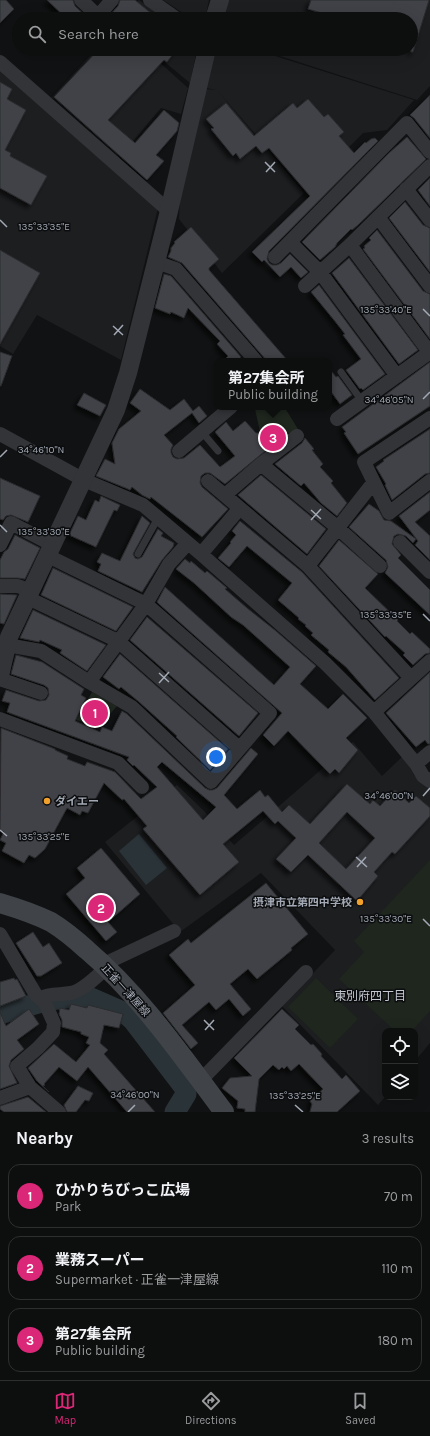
<!DOCTYPE html>
<meta charset="utf-8">
<style>
body{margin:0;font-family:Karla,"Noto Sans JP",sans-serif;background:#161717;color:#f1f3f6}
.controls{position:absolute;right:12px;bottom:12px;display:grid;overflow:hidden;border-radius:8px;box-shadow:0 4px 16px #0002}
.controls button{width:36px;height:36px;display:grid;place-items:center;padding:0;border:0;border-bottom:1px solid #2d2e2e;background:#0d0e0e;color:#f1f3f6;font:20px sans-serif}
.you{position:absolute;left:216px;top:757px;width:14px;height:14px;margin:-10px;border:3px solid #fff;border-radius:50%;background:#1a73e8;box-shadow:0 0 0 6px #1a73e833}
.badge{display:grid;place-items:center;width:26px;height:26px;border-radius:50%;background:#db2777;color:#fff;font-size:13px;font-weight:700}
.pin{position:absolute;translate:-50% -50%;border:2px solid #fff;box-shadow:0 1px 4px #0006}
.popup{position:absolute;left:214px;top:358px;width:118px;height:52px;box-sizing:border-box;display:grid;place-content:center;border-radius:8px;background:#0d0e0e;filter:drop-shadow(0 1px 3px #0005);font-size:13px;white-space:nowrap;color:#9a9c9e}
.popup b{font-size:15px;color:#f1f3f6}
.popup::after{content:'';position:absolute;left:50%;top:100%;margin-left:-8px;border:8px solid transparent;border-top-color:#0d0e0e}
.list{margin:0;padding:0;list-style:none}
h2{display:flex;justify-content:space-between;align-items:center;height:52px;margin:0;padding:0 16px;font-size:17px}
h2 small{font-size:13px;font-weight:400;color:#9a9c9e}
.list li{display:grid;grid-template-columns:26px 1fr auto;gap:12px;align-items:center;box-sizing:border-box;height:64px;margin:0 8px 8px;padding:0 8px;border:1px solid #2d2e2e;border-radius:12px}
.list b{display:block;font-size:15px;white-space:nowrap}
.list p{margin:0;font-size:13px;white-space:nowrap;color:#9a9c9e}
.list em{font-size:13px;font-style:normal;color:#9a9c9e}
.icon{flex:none;width:22px;height:22px;fill:none;stroke:currentColor;stroke-width:2;stroke-linecap:round;stroke-linejoin:round}
.map{position:relative;flex:none;width:430px;height:1112px;overflow:hidden}
.search{position:absolute;background:#0d0e0e;box-shadow:0 4px 16px #0002;left:12px;right:12px;top:12px;height:44px;display:flex;align-items:center;gap:10px;box-sizing:border-box;padding:0 14px;border-radius:22px;color:#9a9c9e;font-size:15px}
.sheet{height:268px;background:#0d0e0e}
nav{display:flex;justify-content:space-around;align-items:center;box-sizing:border-box;height:56px;border-top:1px solid #2d2e2e;background:#0d0e0e;font-size:11px;color:#9a9c9e}
nav a{display:grid;justify-items:center;gap:2px}
nav .on{color:#db2777}
.map>svg:first-child{display:block}
.built{fill:#1d1e20}
.green{fill:#1e261e}
.water{fill:#2a3338}
.lines{fill:none;stroke-linecap:round;stroke-linejoin:round}
.river{stroke:#2a3338;stroke-width:21}
.building{fill:#404246;stroke:#2b2c2f;fill-rule:evenodd;filter:url(#shadow)}
.service{stroke:#323438;stroke-width:7}
.minor{stroke:#323438;stroke-width:14}
.tertiary{stroke:#323438;stroke-width:18}
.secondary{stroke:#404348;stroke-width:20}
.ticks{fill:none;stroke:#a3a9b4;stroke-width:1.5}
.poi-dot{fill:#f1a02c;stroke:#0c0d0e;stroke-width:1.5}
.labels{text-anchor:middle;stroke-width:3;stroke-linejoin:round;paint-order:stroke}
.poi-label{font-size:11px;font-weight:bold;fill:#a3a9b4;stroke:#0c0d0e;text-anchor:start}
.street-label{font-size:11px;fill:#a3a9b4;stroke:#0c0d0e}
.neighbourhood-label{font-size:12px;fill:#c4c8d0;stroke:#0c0d0e}
.ticks-label{font-size:10px;text-anchor:middle;fill:#a3a9b4;stroke:#0c0d0e;stroke-width:3;stroke-linejoin:round;paint-order:stroke}
</style>
<div class="map">
<svg width="430" height="1112" viewBox="0 0 430 1112">
<defs>
<filter id="shadow"><feDropShadow dx="-3.5" dy="3.5" stdDeviation="2" flood-color="#0009"/></filter>
</defs>
<rect width="100%" height="100%" fill="#111213"/>
<path class="built" d="M139,0L166,19H123Z
M163,0H209L205,19H192Z
M226,0H430V86L417,100L258,49H411V19H222Z
M96,49H145L188,88L181,114L161,108L118,159L51,98Z
M149,49H197L190,83Z
M214,49H253L414,100L387,130L363,133L305,191L217,90L206,88Z
M0,68L158,208L121,360L37,315L13,354L0,346Z
M206,89L217,90L304,193L222,273L179,219L180,197Z
M353,742L382,776L403,756L414,775L430,787V1043L415,1061V1031H385V1097L378,1105L282,1006L335,950L261,873L180,932L105,842L177,785L204,811L234,845Z"/>
<path class="green" d="M285,408L298,429L293,433L260,432L255,409Z
M92,692L117,706L100,726L76,720Z
M430,860V1011L412,1031H395L339,979L364,952L354,941Z
M316,978L358,1019L330,1048L288,1007Z"/>
<path class="water" d="M139,834L167,868L146,885L119,851Z"/>
<g class="lines">
<path class="river" d="M0,1014L49,1000L86,996L125,1013L133,1020L185,1088L186,1094L175,1112"/>
</g>
<path class="building" d="M0,0H6L14,9L0,23Z
M47,0H73L75,6L89,19H67Z
M120,0H135L158,19H109V16L118,6Z
M311,0H429L413,52H411V19H342L308,9Z
M99,49H177L167,62L164,60L108,120L135,143L164,110L179,123L177,131L156,155L164,161L147,180L54,97Z
M0,82L12,89L7,99L26,110L5,150L11,153L10,156L47,176L31,205L0,188Z
M430,95V138L414,118L410,115Z
M308,99L324,117L328,114L344,132L339,136L354,153L365,142L366,143L371,139L375,138L378,141L269,251L267,259L269,263L272,265H277L281,263L290,254L308,272L301,278L291,267L280,277L264,260L262,262L252,252L310,196L269,148L262,153L256,146L240,159L236,153L233,156L211,129L214,128L206,119L226,103L254,136L293,103L297,108Z
M407,137L426,159L358,225L352,230L351,229L337,243L335,247L320,260L302,242L389,153Z
M430,178V206L418,190Z
M405,202L423,225L430,228V272L389,218Z
M191,227L219,259L209,268V270L288,361H267L182,263L168,257L171,251V248L175,243L174,242Z
M377,230L423,291L430,294V339L363,249L365,248L364,246L371,240L369,238Z
M0,250L40,273L0,344Z
M349,258L418,350L399,364L332,273Z
M164,274L171,276L241,357L237,361H223L228,356L217,344L220,341L188,308L184,318L171,312L170,314L155,308Z
M319,285L385,374L363,390L361,388L360,389L346,370L361,359L343,335L345,334L334,320L311,292Z
M0,352L12,356L1,386H0Z
M430,362V406L358,454L344,433L346,432L342,427Z
M329,368L336,377L338,376L352,395L340,404L329,389Z
M140,389L170,410L184,399L193,411L199,406L207,416L199,423L192,413L164,435L173,445L171,449V453L173,457L177,459L184,458L200,445L220,467L235,456L215,432L226,422L233,431L245,421L256,433H281V438L225,484L210,473H205L201,476L200,483L202,487L228,509L202,537L151,497L150,499L142,495L132,487L130,490L128,489L96,476L105,459L115,464L112,443L119,429L141,411L130,403Z
M84,393L106,405L100,416L77,405Z
M430,429V473L425,474L392,500L385,485L386,484L376,467L384,461L383,460Z
M305,438L314,449L312,450L323,464L320,467L333,481L331,483L347,503L337,516L321,503L304,483L301,486L275,464L302,443Z
M261,475L326,529L307,554L238,495Z
M0,478L40,496L28,522L11,515L6,516L3,520L0,519Z
M430,492V510L415,522L430,536V560L415,545L418,541L399,516Z
M101,496L120,505L117,511L114,510L96,547L69,535L78,516L86,520L95,500L99,502Z
M369,504L379,511L384,520L391,521L416,539L413,543L406,536L398,534L394,536L392,544L401,555L398,558L430,590V615L385,573L388,567L386,560L349,527Z
M142,516L150,523L134,552L133,554L135,558L138,559L142,557L158,529L163,533L161,536L174,543L173,547L162,560L142,592L98,571L101,564L97,562L102,553L120,561Z
M240,521L302,572L399,678L375,700L346,667L328,652L329,650L311,635L313,633L305,626L306,625L298,619L299,618L278,600L292,583L247,546L229,567L218,558L231,543L230,542L236,535L232,531Z
M15,535L40,548L25,579L18,578H0V560L4,552L8,549Z
M339,540L378,574L365,588L398,620L397,621L410,634L412,632L430,649V653L425,654L413,665L403,655L405,653L386,636L385,637L319,566Z
M185,559L190,563L191,561L205,573L207,571L227,588L225,589L247,608L276,631L316,666L300,684L328,709L343,694L367,718L346,738L358,750L339,773L335,769L330,774L288,731L274,746L263,735L282,713L159,604L157,602L165,587L274,685L290,667L243,625L231,617L194,583L176,569Z
M53,568L133,607L116,631L41,595Z
M0,594L17,595L4,624L0,623Z
M33,610L106,645L87,671L60,653L62,650L40,640L39,642L20,638Z
M147,617L258,713L239,736L130,640Z
M120,654L228,749L210,770L176,737L177,736L138,701L121,687L119,689L103,677Z
M16,655L42,662L84,689L81,695L86,698L75,721L100,732L102,727L112,731L122,711L127,714L205,788L209,790H213L217,788L251,748L258,754L224,795L237,809L260,790L265,797L268,795L282,812L289,805L310,824L347,784L370,804L373,800L380,806L395,790L409,803L416,796L430,808V816L395,854L392,852L374,872L378,876L357,901L308,855L291,872L276,859L296,838L278,821L275,824L263,811L223,844L239,862L200,895L143,829L147,826L124,799L122,800L104,783L88,813L82,811L80,815L67,808L45,849L35,858L29,855L24,863L2,851L6,843L0,840L4,832L0,830L1,728L55,749V750L68,756L67,759L85,766L87,762L115,772L141,799L157,787L134,765L133,766L127,760L129,757L7,712L10,703L2,701L6,690L39,701L46,700L49,695L48,688L44,685L11,674ZM162,762L216,807L203,820L157,767ZM347,812L375,838L346,869L319,843Z
M430,672V744H428L425,740L416,747L386,713Z
M101,848L140,894L108,922L117,932L106,941L66,894L85,878L77,868Z
M266,883L308,934L291,948L292,950L257,979L248,969L230,984L251,1009L243,1016L229,999L216,1010L209,1002L182,1025L198,1043L191,1049L163,1013L195,985L169,955L188,939L191,943Z
M33,932L43,947L49,943L62,963L41,976H37L16,943Z
M14,978L15,980L17,979L26,996L0,1006V982Z
M71,1004L87,1008L88,1005L123,1014L119,1028L104,1025L100,1043L108,1050L104,1054L155,1112H127L88,1067L77,1081L59,1067L44,1084L45,1085L43,1086L49,1092L37,1081L28,1068L54,1044L76,1062L90,1045L86,1043L89,1037L81,1034V1032L62,1027V1020L59,1014L60,1008L69,1010Z
M29,1009L39,1024L17,1040L24,1049L11,1060L9,1066L17,1083L0,1089V1012L6,1026Z
M282,1009L299,1025L295,1029L311,1045L313,1044L322,1054L321,1056L342,1079L346,1075L360,1091L337,1112H310L312,1104L310,1101L323,1089L299,1064L291,1071L287,1066L284,1069L282,1067L279,1070L273,1065L259,1079L255,1112H245V1109L237,1108L238,1101L222,1088L230,1078L252,1076L234,1058Z
M78,1086L93,1093L89,1101L85,1100L76,1112H67L64,1105Z
M28,1097L46,1112H4L0,1109V1106Z"/>
<g class="lines">
<path class="service" d="M341,372L362,401
M202,432L218,451
M138,554L158,518"/>
<path class="minor" d="M81,0L101,19
M150,0L177,19
M98,16L112,0
M0,62L169,211
M406,189L430,220
M378,217L430,286
M290,242L320,272L397,376
M350,245L430,353
M275,257L407,123L430,152
M156,262L176,269L256,361
M305,286L350,245L430,166
M430,418L364,462L389,513L430,481
M337,419L430,352
M0,434L84,480L143,505L201,554L325,663L374,712L416,764L423,776L430,781
M179,451L231,407
M261,464L338,528L380,566
M208,481L308,566L411,678
M225,495L261,464L297,436
M400,542L430,572
M0,545L11,523L53,545
M201,554L240,508
M308,566L373,483
M0,586H18L31,591
M28,598L118,641L239,748
M7,645L41,651L89,682L132,707L211,782L270,713L146,604L48,556
M0,679L41,693
M89,682L146,604L169,564L188,543
M374,712L430,661
M0,719L118,763L142,787
M416,764L430,752
M0,934L36,995L45,1003L54,1023L53,1032L38,1048L17,1066L30,1087
M104,964L174,931
M40,998C50,993 60,995 71,993C83,991 98,975 107,967
M200,1081L306,972
M0,1098L30,1087L59,1112"/>
<path class="tertiary" d="M214,19L220,0
M0,676L9,637L116,410L128,373L169,211L207,49"/>
<path class="secondary" d="M0,903C17,908 35,914 51,922C64,930 76,940 87,950C140,995 182,1056 224,1112"/>
</g>
<path class="ticks" d="M265,162L275,172M266,172L275,162M0,220L7,227M423,309L430,316M113,326L123,335M114,335L123,325M423,399L430,392M0,457L7,450M311,510L321,519M311,520L321,509M0,525L7,532M423,614L430,621M159,673L169,682M159,683L169,672M423,796L430,788M0,830L7,836M356,857L367,867M357,867L366,857M423,919L430,926M204,1020L214,1030M205,1030L214,1020M295,1105L303,1112M128,1112L135,1105"/>
<g class="poi-dot">
<circle cx="47" cy="801" r="4"/>
<circle cx="360" cy="902" r="4"/>
</g>
<g class="labels">
<g class="poi-label">
<text x="55" y="805">ダイエー</text>
<text x="352" y="906" text-anchor="end">摂津市立第四中学校</text>
</g>
<g class="street-label">
<text transform="translate(126 990) rotate(48)" y="4">正雀一津屋線</text>
</g>
<g class="neighbourhood-label">
<text x="370" y="1000">東別府四丁目</text>
</g>
</g>
<g class="ticks-label">
<text x="44" y="230">135°33'35"E</text>
<text x="386" y="313">135°33'40"E</text>
<text x="389" y="403">34°46'05"N</text>
<text x="41" y="453">34°46'10"N</text>
<text x="44" y="535">135°33'30"E</text>
<text x="386" y="618">135°33'35"E</text>
<text x="389" y="799">34°46'00"N</text>
<text x="44" y="840">135°33'25"E</text>
<text x="386" y="922">135°33'30"E</text>
<text x="135" y="1098">34°46'00"N</text>
<text x="295" y="1099">135°33'25"E</text>
</g>
</svg>
<div class="controls">
<button><svg class="icon" aria-label="locate" viewBox="0 0 24 24"><circle cx="12" cy="12" r="6"/><path d="M12 2v4M12 18v4M2 12h4M18 12h4"/></svg></button>
<button><svg class="icon" aria-label="layers" viewBox="0 0 24 24"><path d="M12 4l9 5-9 5-9-5zM3 14l9 5 9-5"/></svg></button>
</div>
<div class="you"></div>
<div class="pin badge" style="left:95px;top:713px">1</div>
<div class="pin badge" style="left:101px;top:908px">2</div>
<div class="pin badge" style="left:273px;top:438px">3</div>
<div class="popup"><b>第27集会所</b>Public building</div>
<div class="search"><svg class="icon" aria-label="search" viewBox="0 0 24 24"><circle cx="10" cy="10" r="6"/><path d="M15 15l6 6"/></svg>Search here</div>
</div>
<section class="sheet">
<h2>Nearby<small>3 results</small></h2>
<ul class="list">
<li><span class="badge">1</span><div><b>ひかりちびっこ広場</b><p>Park</p></div><em>70 m</em></li>
<li><span class="badge">2</span><div><b>業務スーパー</b><p>Supermarket · 正雀一津屋線</p></div><em>110 m</em></li>
<li><span class="badge">3</span><div><b>第27集会所</b><p>Public building</p></div><em>180 m</em></li>
</ul>
</section>
<nav>
<a class="on"><svg class="icon" aria-label="map" viewBox="0 0 24 24"><path d="M3 6l6-2 6 2 6-2v14l-6 2-6-2-6 2zM9 4v14M15 6v14"/></svg>Map</a>
<a><svg class="icon" aria-label="directions" viewBox="0 0 24 24"><path d="M12 3l9 9-9 9-9-9zM9 14v-3h6M13 9l2 2-2 2"/></svg>Directions</a>
<a><svg class="icon" aria-label="saved" viewBox="0 0 24 24"><path d="M7 4h10v16l-5-4-5 4z"/></svg>Saved</a>
</nav>
